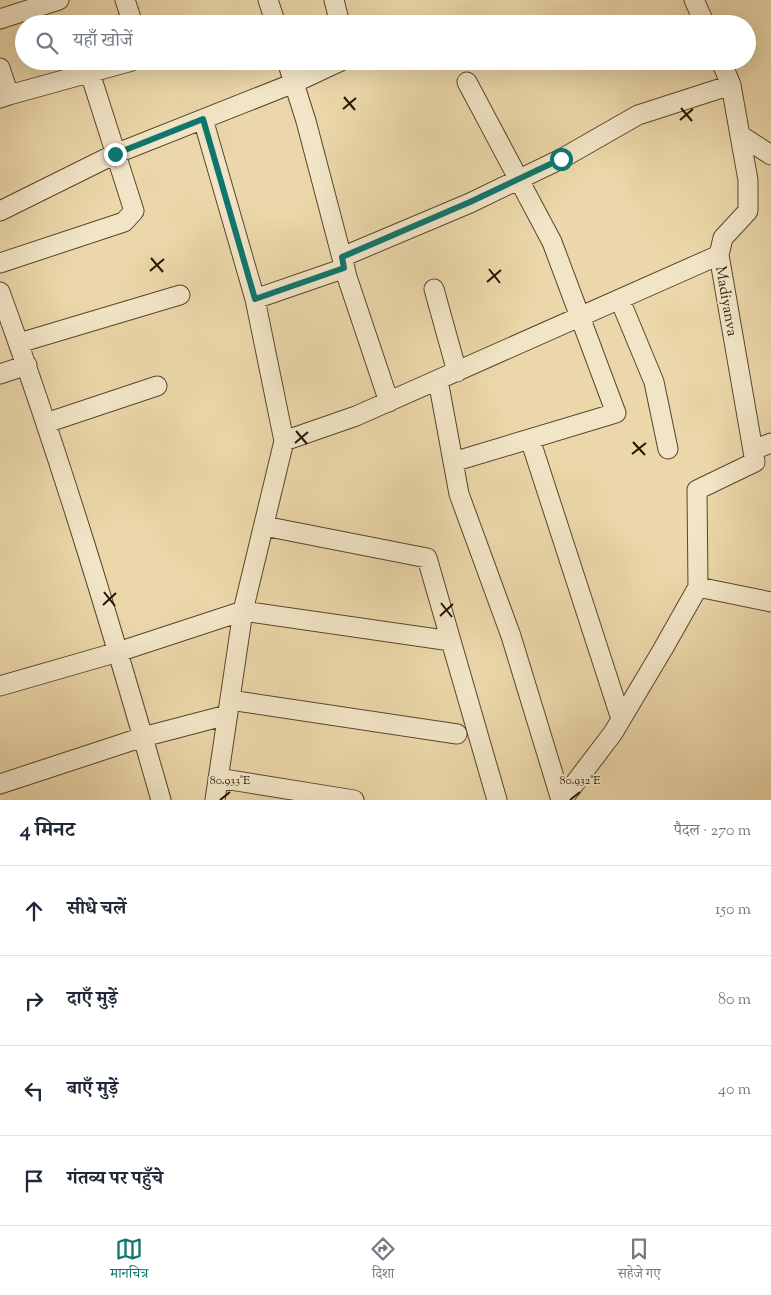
<!DOCTYPE html>
<html lang="hi">
<meta charset="utf-8">
<style>
body{margin:0;font-family:"Sorts Mill Goudy","Noto Serif Devanagari",serif;background:#f2f2f3;color:#1f2937}
.stop{position:absolute;width:15px;height:15px;margin:-11px;border:4px solid #0f766e;border-radius:50%;background:#fff}
.stop.end{background:#0f766e;border-color:#fff;box-shadow:0 1px 5px #0008}
.list{margin:0;padding:0;list-style:none}
h2{display:flex;justify-content:space-between;align-items:center;height:65px;margin:0;padding:0 20px;font-size:21px}
h2 small{font-size:16px;font-weight:400;color:#747a83}
.list li{display:grid;grid-template-columns:32px 1fr auto;gap:15px;align-items:center;box-sizing:border-box;height:90px;padding:0 20px;border-top:1px solid #e0e1e3}
.list b{display:block;font-size:19px;white-space:nowrap}
.list em{font-size:16px;font-style:normal;color:#747a83}
.icon{flex:none;width:28px;height:28px;fill:none;stroke:currentColor;stroke-width:2;stroke-linecap:round;stroke-linejoin:round}
.map{position:relative;flex:none;width:771px;height:800px;overflow:hidden}
.search{position:absolute;background:#fff;box-shadow:0 5px 20px #0002;left:15px;right:15px;top:15px;height:55px;display:flex;align-items:center;gap:12px;box-sizing:border-box;padding:0 18px;border-radius:28px;color:#747a83;font-size:19px}
.sheet{height:425px;background:#fff}
nav{display:flex;justify-content:space-around;align-items:center;box-sizing:border-box;height:70px;border-top:1px solid #e0e1e3;background:#fff;font-size:14px;color:#747a83}
nav a{display:grid;justify-items:center;gap:2px}
nav .on{color:#0f766e}
.map>svg:first-child{display:block}
.lines{fill:none;stroke-linecap:round;stroke-linejoin:round}
.minor-casing{stroke:#56462d;stroke-width:21}
.minor{stroke:#f2e5c7;stroke-width:19}
.route{stroke:#0f766e;stroke-width:6}
.ticks{fill:none;stroke:#241504;stroke-width:2}
.labels{text-anchor:middle;stroke-width:4;stroke-linejoin:round;paint-order:stroke}
.street-label{font-size:15px;fill:#241504;stroke:#f2e5c7}
.ticks-label{font-size:12px;text-anchor:middle;fill:#241504;stroke:#f2e5c7;stroke-width:4;stroke-linejoin:round;paint-order:stroke}
</style>
<div class="map">
<svg width="771" height="800" viewBox="0 0 771 800">
<rect width="100%" height="100%" fill="#ebd7a9"/>
<filter id="stains"><feTurbulence type="fractalNoise" baseFrequency=".004" numOctaves="4"/><feColorMatrix values="0 0 0 0 .2 0 0 0 0 .09 0 0 0 0 .02 0 0 0 .5 -.17"/></filter>
<radialGradient id="worn" r=".72"><stop offset=".6" stop-color="#630" stop-opacity="0"/><stop offset="1" stop-color="#630" stop-opacity=".3"/></radialGradient>
<g class="lines">
<defs>
<path id="minor" d="M125,0L133,24
M268,0L276,24
M334,0L340,24
M694,0L705,24
M0,19L59,0
M287,61L306,121L347,277L389,402
M0,68L9,95L0,98
M9,95L132,61
M203,119L255,299L284,441
M740,135L771,155
M0,211L115,154L294,83L341,61
M342,257L470,203L561,159L638,115L731,85
M0,263L124,222L134,211L90,73
M434,289L457,372
M0,292C61,459 112,629 161,800
M255,299L345,268
M620,300L654,382L668,449
M19,343L180,295
M0,374L27,365
M438,380L459,494L511,636L561,800
M46,423L157,386
M530,439L621,719
M753,450L771,443
M453,462L616,413L552,242L467,82
M264,526L427,558L497,800
M698,587L771,602
M0,686L118,652L243,611L284,441L356,416L719,255
M230,700L457,734
M218,778L354,800
M0,784L143,737L227,715
M215,800L243,611L451,641
M562,800L613,733L663,649L698,587L697,490L755,462L719,255L723,238L748,211V180L731,85L721,61"/>
</defs>
<use href="#minor" class="minor-casing"/>
<use href="#minor" class="minor"/>
</g>
<g class="lines">
<path class="route" d="M115,154L203,119L255,299L344,268L342,257L470,202L561,159"/>
</g>
<path class="ticks" d="M344,97L355,110M681,108L692,121M343,109L356,98M680,120L693,109M151,258L163,272M489,269L500,283M150,271L164,259M487,282L501,270M296,431L307,444M633,442L645,455M295,443L308,432M632,454L646,443M104,592L115,606M441,603L452,617M103,605L116,593M440,616L453,604M220,800L230,792M570,800L580,792"/>
<g class="labels">
<g class="street-label">
<text transform="translate(727 301) rotate(80)" y="5">Madiyanva</text>
</g>
</g>
<g class="ticks-label">
<text x="230" y="784">80.933°E</text>
<text x="580" y="784">80.932°E</text>
</g>
<rect width="100%" height="100%" filter="url(#stains)"/>
<rect width="100%" height="100%" fill="url(#worn)"/>
</svg>
<div class="stop" style="left:561px;top:159px"></div>
<div class="stop end" style="left:115px;top:154px"></div>
<div class="search"><svg class="icon" aria-label="search" viewBox="0 0 24 24"><circle cx="10" cy="10" r="6"/><path d="M15 15l6 6"/></svg>यहाँ खोजें</div>
</div>
<section class="sheet">
<h2>4 मिनट<small>पैदल · 270 m</small></h2>
<ul class="list">
<li><svg class="icon" aria-label="ahead" viewBox="0 0 24 24"><path d="M12 20V5M6 11l6-6 6 6"/></svg><div><b>सीधे चलें</b></div><em>150 m</em></li>
<li><svg class="icon" aria-label="right" viewBox="0 0 24 24"><path d="M7 20v-9h11M14 6l5 5-5 5"/></svg><div><b>दाएँ मुड़ें</b></div><em>80 m</em></li>
<li><svg class="icon" aria-label="left" viewBox="0 0 24 24"><path d="M17 20v-9H6M10 6l-5 5 5 5"/></svg><div><b>बाएँ मुड़ें</b></div><em>40 m</em></li>
<li><svg class="icon" aria-label="arrive" viewBox="0 0 24 24"><path d="M6 21V4h12l-3 4 3 4H6"/></svg><div><b>गंतव्य पर पहुँचे</b></div></li>
</ul>
</section>
<nav>
<a class="on"><svg class="icon" aria-label="map" viewBox="0 0 24 24"><path d="M3 6l6-2 6 2 6-2v14l-6 2-6-2-6 2zM9 4v14M15 6v14"/></svg>मानचित्र</a>
<a><svg class="icon" aria-label="directions" viewBox="0 0 24 24"><path d="M12 3l9 9-9 9-9-9zM9 14v-3h6M13 9l2 2-2 2"/></svg>दिशा</a>
<a><svg class="icon" aria-label="saved" viewBox="0 0 24 24"><path d="M7 4h10v16l-5-4-5 4z"/></svg>सहेजे गए</a>
</nav>
